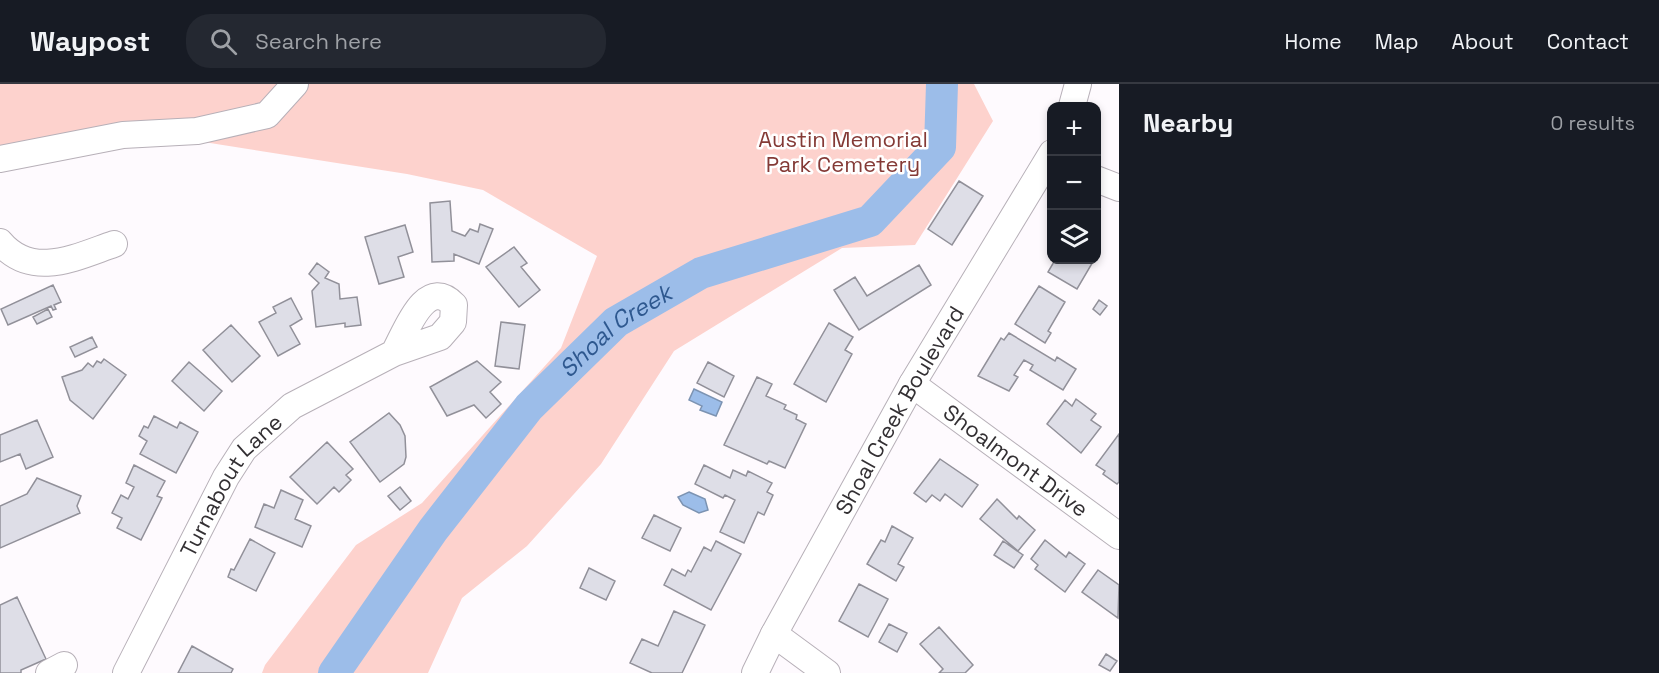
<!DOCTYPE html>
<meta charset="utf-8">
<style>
body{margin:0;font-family:"Space Grotesk",sans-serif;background:#242831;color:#f1f3f6}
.controls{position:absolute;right:18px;top:18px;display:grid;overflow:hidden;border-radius:12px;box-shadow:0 3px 9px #0003}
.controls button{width:54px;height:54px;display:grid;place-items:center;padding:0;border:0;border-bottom:2px solid #363941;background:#171b24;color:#f1f3f6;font:30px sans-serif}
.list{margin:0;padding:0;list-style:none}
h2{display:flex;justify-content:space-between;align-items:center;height:78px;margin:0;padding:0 24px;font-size:26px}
h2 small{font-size:20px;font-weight:400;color:#9ea1a6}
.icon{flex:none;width:33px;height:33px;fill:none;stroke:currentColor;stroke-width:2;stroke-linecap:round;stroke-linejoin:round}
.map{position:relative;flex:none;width:1119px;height:589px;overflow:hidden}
header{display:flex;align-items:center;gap:36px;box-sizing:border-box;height:84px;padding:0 30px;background:#171b24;border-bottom:2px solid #363941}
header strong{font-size:28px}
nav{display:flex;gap:33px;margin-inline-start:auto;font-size:21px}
.search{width:420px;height:54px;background:#242831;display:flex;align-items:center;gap:15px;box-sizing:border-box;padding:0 21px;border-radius:24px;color:#9ea1a6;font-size:22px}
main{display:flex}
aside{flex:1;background:#171b24}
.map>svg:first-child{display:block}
.green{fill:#fdd2cd}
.water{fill:#9cbde9;stroke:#7c93b2;stroke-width:1.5}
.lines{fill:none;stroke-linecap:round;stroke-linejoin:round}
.river{stroke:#9cbde9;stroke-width:32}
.building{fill:#dedee7;stroke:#919099;stroke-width:1.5}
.minor-casing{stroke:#b7b0b8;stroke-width:28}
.minor{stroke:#fff;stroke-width:26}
.labels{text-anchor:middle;stroke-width:5;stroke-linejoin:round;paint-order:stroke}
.park-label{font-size:22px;fill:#843a36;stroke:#fff}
.street-label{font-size:22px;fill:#333033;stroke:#fff}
.water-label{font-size:24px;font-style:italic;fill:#2e588f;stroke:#fff}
</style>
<header>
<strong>Waypost</strong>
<div class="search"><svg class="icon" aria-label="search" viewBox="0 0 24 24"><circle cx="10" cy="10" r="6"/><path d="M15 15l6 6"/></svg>Search here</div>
<nav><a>Home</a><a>Map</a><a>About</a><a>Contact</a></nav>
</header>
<main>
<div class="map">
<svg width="1119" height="589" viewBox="0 0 1119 589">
<rect width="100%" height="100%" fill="#fefafe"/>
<path class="green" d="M0,0H974L993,37L915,161L842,164L674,267L601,380L527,462L462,514L428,589H262L265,581L356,461L422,419L561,264L597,172L483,106L407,90L172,53L0,85Z"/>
<path class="water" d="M694,305L722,318L716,332L700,326L702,322L689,316Z
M689,408L705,415L708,426L699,429L683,421L678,413Z"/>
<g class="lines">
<path class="river" id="s1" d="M334,589L433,446L529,323L616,238L701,189L870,137L940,63L942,0"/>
</g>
<path class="building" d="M959,97L983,112L952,161L928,145Z
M450,117L452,147L465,152L470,145L478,148L480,140L493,145L479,180L454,170V177L432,178L430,119Z
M405,141L413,168L398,173L404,193L379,200L365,153Z
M514,163L527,179L521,183L540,206L519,223L486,183Z
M1055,176H1094L1077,205L1048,188Z
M317,179L329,188L325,194L339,200L340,215L357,213L361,241L345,243V239L316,243L312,207L319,199L309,190Z
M919,181L931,201L859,246L834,206L855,193L867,212Z
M53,201L61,218L54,221L56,225L53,226L51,222L8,241L1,225Z
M1039,202L1065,218L1048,247L1051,249L1045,259L1015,240Z
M291,214L302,235L290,242L300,260L278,272L259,238L276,229L273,223Z
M1099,216L1107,222L1100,231L1093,225Z
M48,225L52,233L37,240L33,233Z
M501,238L525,241L519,285L495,282Z
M829,239L853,253L845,266L852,270L826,318L794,300Z
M231,241L260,272L232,298L203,266Z
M1009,249L1055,277L1057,273L1076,285L1063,306L1030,286L1033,281L1024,276L1014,291L1018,293L1009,307L978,292L1001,254L1004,256Z
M92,253L97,263L75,273L70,263Z
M104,275L126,291L93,335L70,316L62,293L82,286L88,279L93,283L97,277L101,279Z
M477,277L501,298L490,308L501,320L486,334L474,321L447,332L430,303Z
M189,278L222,307L204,327L172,297Z
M708,278L734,292L724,313L697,299Z
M757,293L772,300L766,312L786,321L784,325L797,331L796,335L806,340L785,384L769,377L767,380L724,361Z
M1076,315L1096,330L1091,336L1101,343L1081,369L1047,340L1065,316L1072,322Z
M389,329L400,341L405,352L406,373L404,380L380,398L350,358Z
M154,332L177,344L180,338L198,348L176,389L140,370L147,357L139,352L144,342L148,344Z
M37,336L53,373L26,385L20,370L0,378V351Z
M1119,350V398L1117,400L1103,390L1105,387L1096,381Z
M327,358L353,385L346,391L351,396L339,408L334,403L317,420L290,393Z
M940,375L978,401L962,423L945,410L940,417L932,411L926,418L914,409Z
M134,381L165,397L157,412L162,414L141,456L117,444L122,434L112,429L121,411L128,415L134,403L126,399Z
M704,381L730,394L733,386L746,392L748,387L772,399L767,408L773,411L764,431L758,428L744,459L720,448L735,416L725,411L723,414L695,400Z
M37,394L81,412L77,422L80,429L0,464V422L27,410Z
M400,403L411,417L400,426L388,412Z
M281,406L303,416L295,435L311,442L302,463L255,443L264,420L274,424Z
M997,415L1017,435L1019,432L1035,446L1018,467L980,435Z
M654,431L681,444L670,467L642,454Z
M892,442L913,454L898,480L904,483L896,497L867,480L881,456L885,458Z
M250,455L275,469L256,507L228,493L231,485L234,486Z
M1045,456L1066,473L1069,468L1085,480L1065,508L1035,485L1038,481L1031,475Z
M716,457L741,470L711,526L664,501L672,485L685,492L688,486L691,488L704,463L711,467Z
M1003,457L1023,471L1014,484L994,471Z
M589,484L615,497L606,516L580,504Z
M1098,486L1119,501L1118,534L1082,508Z
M859,500L888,515L868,553L839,537Z
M17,513L46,575L21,586V589H0V521Z
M674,527L705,541L682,589H652L630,579L642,555L658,562Z
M889,540L907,549L897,568L879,558Z
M939,543L973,581L965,589H939L943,585L920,560Z
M192,562L233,585L231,589H178Z
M1106,570L1117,577L1110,587L1099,581Z"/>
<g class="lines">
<defs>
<g id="minor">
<path d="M1072,22L1078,0"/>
<path d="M0,75L123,51L197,47L267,31L295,0"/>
<path d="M1096,95L1119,104"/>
<path d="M0,158C32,196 76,173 114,160"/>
<path id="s2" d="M912,300L1119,452"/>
<path d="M774,550L827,589"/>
<path d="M49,589L64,581"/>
<path id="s3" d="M126,589L226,393L244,365L292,322L394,269L440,253L453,238L454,221C425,190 405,250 394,269"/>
<path id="s4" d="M755,589L774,550L912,300L1052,69"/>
</g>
</defs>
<use href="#minor" class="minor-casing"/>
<use href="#minor" class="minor"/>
</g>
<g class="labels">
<g class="park-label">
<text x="843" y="63">Austin Memorial<tspan x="843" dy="25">Park Cemetery</tspan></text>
</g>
<g class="street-label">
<text dy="8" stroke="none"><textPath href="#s4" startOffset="300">Shoal Creek Boulevard</textPath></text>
<text dy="8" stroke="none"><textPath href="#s2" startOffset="129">Shoalmont Drive</textPath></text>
<text dy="8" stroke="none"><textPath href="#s3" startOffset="216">Turnabout Lane</textPath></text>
</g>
<g class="water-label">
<text dy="8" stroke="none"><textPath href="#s1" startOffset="446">Shoal Creek</textPath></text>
</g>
</g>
</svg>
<div class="controls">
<button>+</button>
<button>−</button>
<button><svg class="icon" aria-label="layers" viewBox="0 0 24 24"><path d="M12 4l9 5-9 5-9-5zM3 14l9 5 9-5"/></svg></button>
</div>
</div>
<aside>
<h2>Nearby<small>0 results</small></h2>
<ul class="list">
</ul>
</aside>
</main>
